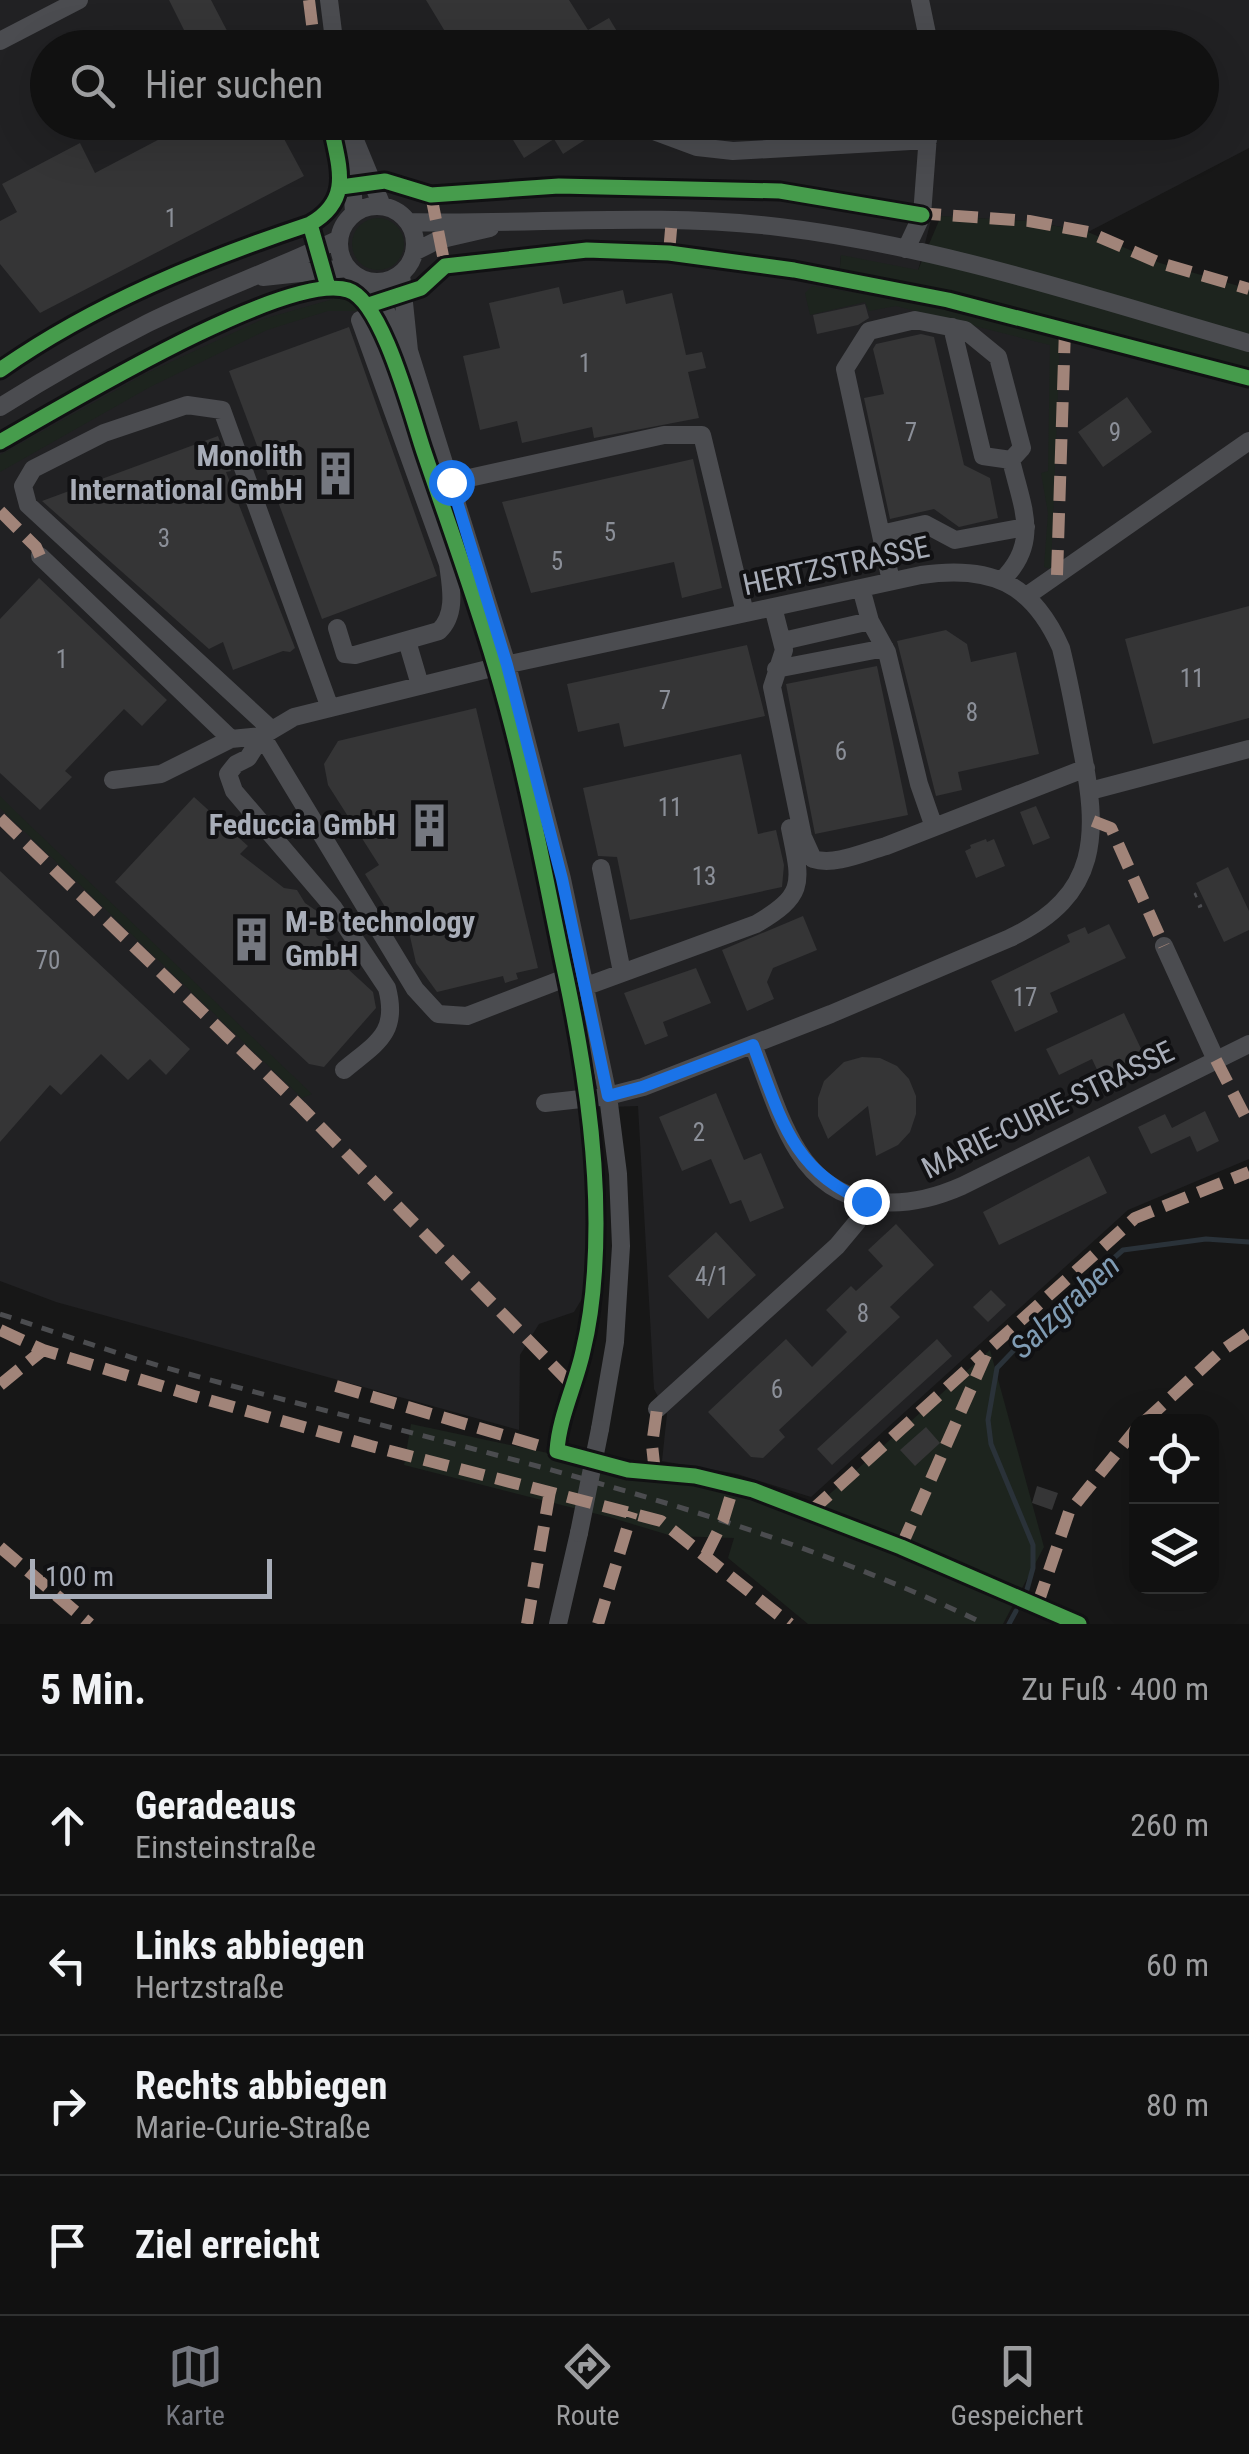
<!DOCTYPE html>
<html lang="de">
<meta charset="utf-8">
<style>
body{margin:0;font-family:"Roboto Condensed",sans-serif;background:#1a1a1a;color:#f1f3f6}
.controls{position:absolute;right:30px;bottom:30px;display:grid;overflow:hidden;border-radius:20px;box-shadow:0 10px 40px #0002}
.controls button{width:90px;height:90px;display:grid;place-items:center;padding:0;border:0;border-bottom:2px solid #303131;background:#111;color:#f1f3f6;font:50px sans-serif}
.scale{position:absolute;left:30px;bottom:25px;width:242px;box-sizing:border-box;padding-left:10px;border:5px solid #a8adb8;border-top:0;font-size:28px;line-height:35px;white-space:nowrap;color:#a8adb8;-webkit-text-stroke:8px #111113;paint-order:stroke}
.stop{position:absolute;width:30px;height:30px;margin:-22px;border:8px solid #1a73e8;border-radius:50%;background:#fff}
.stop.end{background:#1a73e8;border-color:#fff;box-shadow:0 2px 10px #0008}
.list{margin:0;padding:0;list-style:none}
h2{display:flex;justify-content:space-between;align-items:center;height:130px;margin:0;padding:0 40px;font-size:42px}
h2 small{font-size:32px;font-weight:400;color:#9c9d9f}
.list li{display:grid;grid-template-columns:65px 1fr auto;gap:30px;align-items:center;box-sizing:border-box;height:140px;padding:0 40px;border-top:2px solid #303131}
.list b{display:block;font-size:38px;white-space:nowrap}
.list p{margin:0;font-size:32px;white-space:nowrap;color:#9c9d9f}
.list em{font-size:32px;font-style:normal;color:#9c9d9f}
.icon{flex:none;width:55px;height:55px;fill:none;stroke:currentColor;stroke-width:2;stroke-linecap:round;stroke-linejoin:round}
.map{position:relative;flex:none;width:1249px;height:1624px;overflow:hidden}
.search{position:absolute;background:#111;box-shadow:0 10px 40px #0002;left:30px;right:30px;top:30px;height:110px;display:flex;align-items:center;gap:25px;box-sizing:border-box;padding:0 35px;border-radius:55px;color:#9c9d9f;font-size:38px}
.sheet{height:690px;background:#111}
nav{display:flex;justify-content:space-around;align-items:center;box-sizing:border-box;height:140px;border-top:2px solid #303131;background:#111;font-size:28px;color:#9c9d9f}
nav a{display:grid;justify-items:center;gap:5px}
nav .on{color:#757880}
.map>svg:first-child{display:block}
.built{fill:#212123;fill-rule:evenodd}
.green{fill:#1d241e}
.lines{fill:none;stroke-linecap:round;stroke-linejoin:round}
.stream{stroke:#2a3239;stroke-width:5}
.building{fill:#353536}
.path{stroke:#4d4e52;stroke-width:2.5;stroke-dasharray:5 8;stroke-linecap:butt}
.minor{stroke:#4b4c50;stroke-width:18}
.rail{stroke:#4b4c4f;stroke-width:5;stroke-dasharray:12 10;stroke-linecap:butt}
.minor-bridge{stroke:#4b4c50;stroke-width:18}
.quiet{stroke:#a18479;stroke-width:12;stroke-dasharray:25 12;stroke-linecap:butt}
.cycleway-casing{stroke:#111113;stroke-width:21}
.cycleway{stroke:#469c4c;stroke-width:15}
.route{stroke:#1a73e8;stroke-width:12}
.labels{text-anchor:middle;stroke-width:8;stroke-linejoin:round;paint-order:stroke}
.number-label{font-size:25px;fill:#8b8f98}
.poi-label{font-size:30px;font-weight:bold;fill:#a8adb8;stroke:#111113;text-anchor:end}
.street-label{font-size:30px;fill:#a8adb8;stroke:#111113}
.water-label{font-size:32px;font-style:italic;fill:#7f9bb3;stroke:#111113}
</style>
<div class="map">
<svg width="1249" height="1624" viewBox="0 0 1249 1624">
<rect width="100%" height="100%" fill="#171717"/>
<path class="built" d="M0,0H1249V148L1088,232L1029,221L932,216L918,271L841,256L839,277L1249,384V1159L1128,1210L811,1497L737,1474L662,1461L667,1414L654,1389L638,1106L582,1108L588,1222L583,1297L574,1312L539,1324L520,1355L519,1430L56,1302L0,1281ZM48,48H1202V122H48Z"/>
<path class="green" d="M941,216L1029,221L1088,232L1160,263L1249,289V384L839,278L841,255L918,270Z
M352 244a26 26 0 1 1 52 0a26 26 0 1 1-52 0Z
M812,286L939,306L1060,339L1051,569L1044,567L1048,513L1041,473L1048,471L1050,345L896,306L869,311L865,302L810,315L805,293Z
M340,297L362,305L361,311H328L267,330L150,387L0,472V455L145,374L263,319Z
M0,796L17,813L312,1094L302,1098L0,808Z
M990,1350L1044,1547L1003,1624H808L728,1558L734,1538L672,1536L609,1517L404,1465L411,1424L813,1509Z"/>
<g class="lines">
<path class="stream" d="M1026,1593L1033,1568V1545L991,1444L988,1420L997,1368L1039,1324L1123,1250L1206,1239L1249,1242
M1009,1624L1016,1611"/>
</g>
<path class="building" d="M169,0H211L236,48H193Z
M426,0H569L588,30L609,18L627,48H455Z
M192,122H275L304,176L40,313L0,264V221L17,212L2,184L80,143L95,173Z
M502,122H587L594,134L563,154L554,139L524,158Z
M559,287L563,304L623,290L626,304L672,293L686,355L702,352L706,368L688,372L699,418L594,438L592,427L522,443L517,421L480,430L463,356L500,348L489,303Z
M865,304L869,318L858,325L817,334L813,315Z
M349,327L437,576L322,619L229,371Z
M921,334L934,337L964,465L990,478L998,518L959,527L934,509L890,519L864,398L884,394L873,349L876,344Z
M1127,397L1152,432L1103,467L1078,432Z
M218,436L231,471L226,472L295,648L290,652L283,651L233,670L223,642L209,649L42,501Z
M693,459L722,588L682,598L674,562L531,593L502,502Z
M39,578L167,700L142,726L124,709L65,771L72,777L40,810L0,773V619Z
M1249,606V718L1153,744L1125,639Z
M946,630L967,644L971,662L1016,652L1039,754L958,772L962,790L936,796L897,641Z
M747,645L765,716L624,747L619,723L578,732L567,684Z
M877,666L908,815L815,834L786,684Z
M476,708L538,968L516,973L518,979L505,983L503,976L437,992L416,963L409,932L404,933L398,928L365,874L379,865L328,785L324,764L338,741Z
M741,754L758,834L776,830L784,865L782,887L630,920L617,857L598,856L583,788Z
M194,797L248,846L240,854L284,888L297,890L305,903L324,916L314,926L341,951L336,958L373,992L376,1008L324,1067L309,1064L115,882Z
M1036,806L1050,838L1033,845L1020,812Z
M986,839L987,842L994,839L1005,866L976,878L965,851L971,848L970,845Z
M1228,867L1249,911V930L1224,942L1196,883Z
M0,871L190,1049L166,1075L150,1059L128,1080L101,1054L61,1095L50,1085L0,1142Z
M803,916L817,950L773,968L767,982L774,999L747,1011L722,950Z
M1109,924L1126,958L1050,993L1058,1012L1015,1032L991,981L1070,942L1067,935L1085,927L1088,934Z
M696,968L711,1003L663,1022L668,1036L645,1045L624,993Z
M1124,1013L1145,1057L1101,1078L1092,1059L1059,1075L1046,1049Z
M862,1057L880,1058L897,1066L909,1079L916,1096V1114L910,1132L898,1145L876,1156L868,1106L828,1139L818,1116V1098L824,1081L844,1062Z
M716,1093L744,1160L761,1153L784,1208L750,1222L741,1200L730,1204L711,1159L682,1171L659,1117Z
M1205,1111L1219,1141L1197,1152L1190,1136L1151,1154L1138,1127L1165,1114L1172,1128Z
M1089,1156L1107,1193L999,1245L983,1212Z
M896,1224L934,1265L890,1307L900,1317L779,1430L785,1437L763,1458L751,1457L708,1412L786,1339L812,1367L847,1332L826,1310L851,1286L856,1291L883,1266L868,1250Z
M716,1232L756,1275L708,1319L668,1276Z
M991,1290L1006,1305L988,1322L973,1307Z
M937,1339L952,1356L832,1465L817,1449Z
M926,1427L940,1443L915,1466L900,1450Z
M1037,1486L1058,1493L1052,1510L1032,1503Z"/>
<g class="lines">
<path class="path" d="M351,45L368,39
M1198,907L1201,906L1195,894L1200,891"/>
<path class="minor" d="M329,0L335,48
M920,0L930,48
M0,41L79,0
M349,122L354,214
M635,124L697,147L733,151L928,140
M354,138L382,206
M339 244a38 38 0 1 1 76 0a38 38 0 1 1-76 0Z
M408,222C532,225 655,212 779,227C939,246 1095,299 1249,343
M906,249L922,215L929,122
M414,252L438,240L490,228
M401,274L409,351L507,665L562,879L608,1096L618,1174L621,1246L615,1342L600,1429
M263,277L347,268
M373,282L393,327L407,348
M952,327L983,456L1011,460
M0,407C48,377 97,349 148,323C211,292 277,269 339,239
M451,482L664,435H702L745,613
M881,534L925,524L955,540L1026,527
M40,556L231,739L262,736L294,717L496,667L921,575C990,565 1032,582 1061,648C1069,680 1075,713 1081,745C1099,834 1101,895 1010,938L831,1014L643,1087L608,1096L545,1103
M891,581L845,369L869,331L915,320L965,330L998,357L1022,448L1011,460C1022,507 1041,542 1002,580
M861,588L870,621L887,652L919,784L934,827
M1028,595L1249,441
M773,607L784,650L772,687L803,837L813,859C835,866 864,852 886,846L1086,768
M337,628L345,654L355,655L439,631C457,614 451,587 448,564L360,320
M407,641L420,685
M783,641L870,621
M776,669L885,648
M272,730L28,505L23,486L33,469L104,433L187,405L222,410L330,708
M262,736L415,989L438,1014L467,1016L581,972
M262,736L248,758L236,764L228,774L234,791L333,907L387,988C399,1034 376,1043 344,1070
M113,780L161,774L231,739
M1090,791L1249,749
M601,868L622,972
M1164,946L1216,1060
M584,987L756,924C807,894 801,883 790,828
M753,1045C767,1080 778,1119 798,1151C836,1212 903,1212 962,1186L1249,1044
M657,1409L837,1246L857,1222L866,1201
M558,1624L579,1533"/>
<path class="rail" d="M0,1314C55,1332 111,1352 167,1368C441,1445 726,1500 985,1624"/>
<path class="minor-bridge" d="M579,1533L600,1429"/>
<path class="quiet" d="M309,0L315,48
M431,195L445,266
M916,213L1029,221L1088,232L1160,263L1249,289
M669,253L672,218
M0,511L36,547L40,556
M1057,575L1065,329
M0,818L301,1107L573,1386
M1093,821L1111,828L1164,946
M1216,1060L1249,1124
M0,1330L43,1350L194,1396L371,1446L661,1521L790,1624
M0,1385L43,1350
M336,1386L557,1451
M1144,1422L1220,1352L1249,1332
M655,1473L652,1445L657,1409
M810,1512L984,1354
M0,1547L90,1624
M901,1547L988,1350L1135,1218L1249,1172
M706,1555L723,1521L734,1485
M1037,1606L1069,1512L1136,1429
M527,1624L550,1491
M598,1624L632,1512"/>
<defs>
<path id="cycleway" d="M341,187L385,181L431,195L559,186L780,191L922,215
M328,287L310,224C354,199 338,165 330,122
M369,305L421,288L445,266L587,250L669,253L794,270L948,300L1249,378
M0,370C94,304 202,260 310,224
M0,442C62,407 285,271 348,290C383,301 412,417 424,452C448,523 474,594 495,665C526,768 544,873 566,977C583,1058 596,1140 596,1223C596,1265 593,1310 583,1351C576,1384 559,1417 557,1451L628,1470L695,1476L753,1490L901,1547L1079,1624"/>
</defs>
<use href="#cycleway" class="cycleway-casing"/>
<use href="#cycleway" class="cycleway"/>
</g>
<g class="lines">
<path class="route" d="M451,482L507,665L562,879L608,1096L642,1087L753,1045C779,1113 791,1172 866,1201"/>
</g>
<defs>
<symbol id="building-bare" viewBox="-9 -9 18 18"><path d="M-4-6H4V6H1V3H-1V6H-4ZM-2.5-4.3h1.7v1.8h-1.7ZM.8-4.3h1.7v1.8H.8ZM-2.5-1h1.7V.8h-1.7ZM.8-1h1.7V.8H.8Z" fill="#757880" stroke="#111113" stroke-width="2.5" paint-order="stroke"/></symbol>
</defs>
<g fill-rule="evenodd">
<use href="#building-bare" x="304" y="442" width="63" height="63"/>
<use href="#building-bare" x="398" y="794" width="63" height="63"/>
<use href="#building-bare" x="220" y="908" width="63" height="63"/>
</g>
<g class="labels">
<g class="number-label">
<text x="171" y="227">1</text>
<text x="585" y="372">1</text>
<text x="911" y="441">7</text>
<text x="1115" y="441">9</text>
<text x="610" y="541">5</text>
<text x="164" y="547">3</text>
<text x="557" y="570">5</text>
<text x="62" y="668">1</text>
<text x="1192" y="687">11</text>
<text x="665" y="709">7</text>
<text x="972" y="721">8</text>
<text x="841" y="760">6</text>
<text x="670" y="816">11</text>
<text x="704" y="885">13</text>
<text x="48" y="969">70</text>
<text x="1025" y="1006">17</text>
<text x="699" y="1141">2</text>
<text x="712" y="1285">4/1</text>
<text x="863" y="1322">8</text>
<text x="777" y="1398">6</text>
</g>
<g class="poi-label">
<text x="303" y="466">Monolith<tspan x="303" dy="34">International GmbH</tspan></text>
<text x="396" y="835">Feduccia GmbH</text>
<text x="285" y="932" text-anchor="start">M-B technology<tspan x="285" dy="34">GmbH</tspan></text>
</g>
<g class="street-label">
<text transform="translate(836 566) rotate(-12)" y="10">HERTZSTRASSE</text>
<text transform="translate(1048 1110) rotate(-26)" y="10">MARIE-CURIE-STRASSE</text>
</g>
<g class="water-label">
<text transform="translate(1065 1306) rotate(-43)" y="11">Salzgraben</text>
</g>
</g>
</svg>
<div class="controls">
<button><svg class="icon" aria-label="locate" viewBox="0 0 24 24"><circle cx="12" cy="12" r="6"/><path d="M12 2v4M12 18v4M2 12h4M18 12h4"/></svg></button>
<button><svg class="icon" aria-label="layers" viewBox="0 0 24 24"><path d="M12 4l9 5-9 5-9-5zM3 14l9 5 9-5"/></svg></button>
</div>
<div class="scale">100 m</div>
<div class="stop" style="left:451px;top:482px"></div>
<div class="stop end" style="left:866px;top:1201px"></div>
<div class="search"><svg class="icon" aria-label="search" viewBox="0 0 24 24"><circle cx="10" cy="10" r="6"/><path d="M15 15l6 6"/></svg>Hier suchen</div>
</div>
<section class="sheet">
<h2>5 Min.<small>Zu Fuß · 400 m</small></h2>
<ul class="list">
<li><svg class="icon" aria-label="ahead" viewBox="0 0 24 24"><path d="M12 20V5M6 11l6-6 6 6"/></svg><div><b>Geradeaus</b><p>Einsteinstraße</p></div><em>260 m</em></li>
<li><svg class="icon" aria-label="left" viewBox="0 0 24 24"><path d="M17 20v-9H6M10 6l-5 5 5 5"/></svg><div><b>Links abbiegen</b><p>Hertzstraße</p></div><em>60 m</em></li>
<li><svg class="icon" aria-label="right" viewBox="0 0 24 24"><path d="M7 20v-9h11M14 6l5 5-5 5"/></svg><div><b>Rechts abbiegen</b><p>Marie-Curie-Straße</p></div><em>80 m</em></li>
<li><svg class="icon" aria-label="arrive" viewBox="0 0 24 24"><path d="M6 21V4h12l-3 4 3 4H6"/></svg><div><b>Ziel erreicht</b></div></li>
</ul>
</section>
<nav>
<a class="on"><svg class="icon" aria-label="map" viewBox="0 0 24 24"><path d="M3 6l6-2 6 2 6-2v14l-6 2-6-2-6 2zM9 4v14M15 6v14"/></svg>Karte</a>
<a><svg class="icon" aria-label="directions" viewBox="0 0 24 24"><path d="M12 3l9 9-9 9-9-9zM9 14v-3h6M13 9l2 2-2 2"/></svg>Route</a>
<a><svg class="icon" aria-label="saved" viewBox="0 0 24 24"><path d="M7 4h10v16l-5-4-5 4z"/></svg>Gespeichert</a>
</nav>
